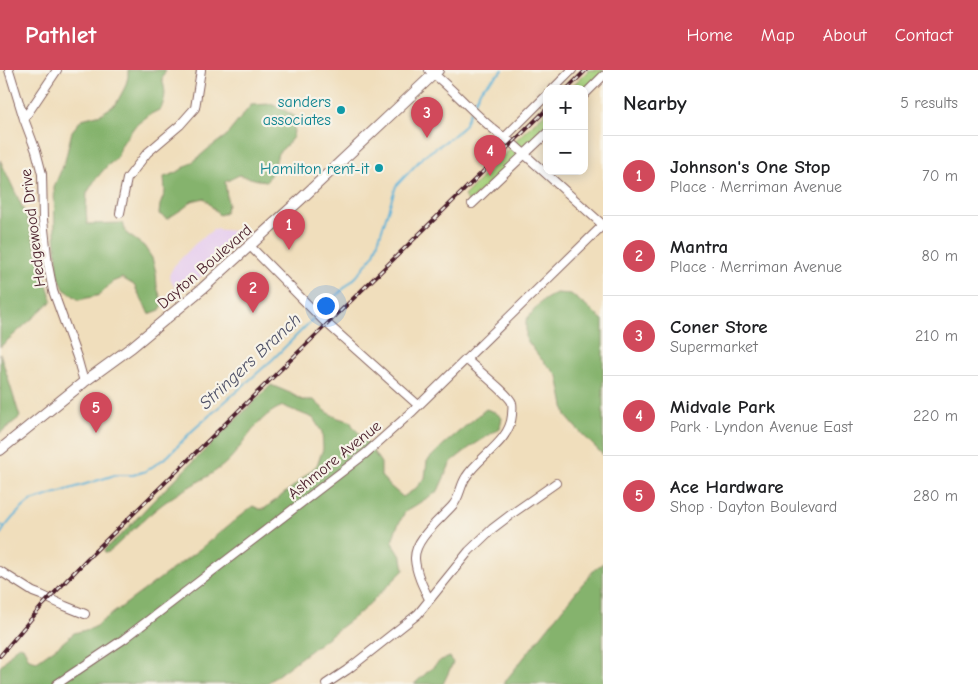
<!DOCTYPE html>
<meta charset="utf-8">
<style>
body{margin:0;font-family:"Comic Neue",sans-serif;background:#f2f2f2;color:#202124}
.controls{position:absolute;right:15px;top:15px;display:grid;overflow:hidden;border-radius:10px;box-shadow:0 2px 12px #0003}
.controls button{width:45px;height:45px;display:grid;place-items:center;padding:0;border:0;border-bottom:1px solid #e0e0e0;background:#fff;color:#202124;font:25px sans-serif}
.you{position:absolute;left:325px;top:235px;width:18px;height:18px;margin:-12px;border:4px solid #fff;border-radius:50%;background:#1a73e8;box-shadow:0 0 0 8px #1a73e833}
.badge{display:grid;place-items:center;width:32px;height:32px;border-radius:50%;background:#d1495b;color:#fff;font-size:16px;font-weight:700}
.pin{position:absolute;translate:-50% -41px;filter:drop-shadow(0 1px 2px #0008)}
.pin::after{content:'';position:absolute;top:26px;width:18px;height:15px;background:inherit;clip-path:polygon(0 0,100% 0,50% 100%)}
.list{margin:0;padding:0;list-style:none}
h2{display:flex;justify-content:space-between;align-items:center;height:65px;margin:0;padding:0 20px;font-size:21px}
h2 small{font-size:16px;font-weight:400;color:#757577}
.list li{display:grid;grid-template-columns:32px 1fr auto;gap:15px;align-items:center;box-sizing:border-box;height:80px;padding:0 20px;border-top:1px solid #e0e0e0}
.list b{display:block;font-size:19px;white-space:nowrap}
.list p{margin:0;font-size:16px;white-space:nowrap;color:#757577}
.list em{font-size:16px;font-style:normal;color:#757577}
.map{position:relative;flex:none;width:603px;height:614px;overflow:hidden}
header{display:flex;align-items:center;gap:30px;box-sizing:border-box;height:70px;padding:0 25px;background:#d1495b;color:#fff}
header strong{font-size:24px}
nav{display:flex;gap:28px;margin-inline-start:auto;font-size:18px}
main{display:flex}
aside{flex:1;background:#fff}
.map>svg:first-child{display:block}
.built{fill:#e8d2ee}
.green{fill:#a7d17e;stroke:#787854}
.forest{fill:#85b36d;stroke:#68694c}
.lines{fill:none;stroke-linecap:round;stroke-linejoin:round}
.stream{stroke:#5cb2d8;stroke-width:2}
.minor-casing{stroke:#84625e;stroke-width:10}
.secondary-casing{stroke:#84625e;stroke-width:12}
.minor{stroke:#fff;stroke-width:8}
.secondary{stroke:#fff;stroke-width:10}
.rail-casing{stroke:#4a1f2b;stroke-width:4}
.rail{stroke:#f7f3e8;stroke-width:2;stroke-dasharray:5.5;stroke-linecap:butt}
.culture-dot{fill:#0f9aa8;stroke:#f7f3e8;stroke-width:2}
.labels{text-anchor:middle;stroke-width:4.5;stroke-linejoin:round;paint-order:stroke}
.culture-label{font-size:16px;fill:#0d838f;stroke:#f7f3e8;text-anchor:end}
.street-label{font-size:16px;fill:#4a1f2b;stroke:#f7f3e8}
.water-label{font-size:18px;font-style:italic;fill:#505268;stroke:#f7f3e8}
</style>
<header>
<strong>Pathlet</strong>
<nav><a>Home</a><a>Map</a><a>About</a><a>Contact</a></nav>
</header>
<main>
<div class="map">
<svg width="603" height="614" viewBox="0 0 603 614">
<rect width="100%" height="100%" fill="#f7f3e8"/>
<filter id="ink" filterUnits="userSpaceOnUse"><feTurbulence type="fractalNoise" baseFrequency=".02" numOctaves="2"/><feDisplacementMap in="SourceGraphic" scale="10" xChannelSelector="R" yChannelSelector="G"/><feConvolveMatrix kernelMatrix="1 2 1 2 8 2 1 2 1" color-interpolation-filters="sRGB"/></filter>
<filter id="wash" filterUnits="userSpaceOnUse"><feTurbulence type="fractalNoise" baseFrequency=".0096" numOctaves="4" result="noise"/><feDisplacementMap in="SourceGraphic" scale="20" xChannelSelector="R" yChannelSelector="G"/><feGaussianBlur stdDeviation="1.12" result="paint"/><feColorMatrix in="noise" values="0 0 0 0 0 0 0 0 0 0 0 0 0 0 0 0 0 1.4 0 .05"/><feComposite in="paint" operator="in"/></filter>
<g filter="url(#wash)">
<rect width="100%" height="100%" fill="#f0debc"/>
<path class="built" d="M214,159L235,161L243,167L192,215L175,219L169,205L174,196L195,174Z"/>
<path class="green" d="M589,0H603V3L584,21V19H569Z
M547,41V58L524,80L515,71Z
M511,78L518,85L469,132L464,126Z"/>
<path class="forest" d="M128,0H166L162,9C166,22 166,26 161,39L149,45L135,56L122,74L116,89L107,96L95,110L87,123L86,138L87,154L123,153L126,163L144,176L152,188L156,202L157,217L163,234L160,240L149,244L134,215L122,208L112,212L100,225L79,230L64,219L58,205L55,163L54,117L65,91L72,61L82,49L101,44L116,34L125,17L128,7Z
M271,34L284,40L296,47L293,67L287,75L278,83L275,95L267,111L258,110L239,105L225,112L228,134L225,143L219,145L204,128L192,131L184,138L167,149L159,144L160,135L165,122L164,107L176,103L194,91L208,79L226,66L251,35Z
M0,90L26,145L52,231L0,277Z
M556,223L571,224L603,250V385L577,359L566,346L558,306L541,289L526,269V250L541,232Z
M0,283L20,347L0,363Z
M271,315L290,323L302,330H314C326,342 333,348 350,351L354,358L364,368L381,393V406L391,417L403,427L415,419L425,408L427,391L443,375L486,339L495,342L502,348L500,358L469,378L451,392L438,421L405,442L396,459L392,472L402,488L404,500L362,541L266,614H0V597L17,576L23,577L29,589L37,591L61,574L74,563L93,558L200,479L246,441L253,436L259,439H264L294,416L317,395L323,379L322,362L313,348L283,336C258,345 247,371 229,390C213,406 190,415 171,428C149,443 130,463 110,481L106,483L104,481L105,479L125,461L152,432Z
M603,493V614H503L579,518L595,499Z
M450,587L453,593L443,614H414L441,590Z"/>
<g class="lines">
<path class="stream" d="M472,38L481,19L503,0
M319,242L357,206L374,184L396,116L424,86L452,67L464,56L470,42
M0,455L5,457
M0,465C8,451 18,441 31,431L115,405H133L146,401L168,386L192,361L272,290L316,246"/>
</g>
</g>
<g filter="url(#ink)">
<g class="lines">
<defs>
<path id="minor" d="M9,0L24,49L36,81L42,104L43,150L48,195L53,221L77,287L84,312
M429,0C458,23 481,53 512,73L603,155
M553,19L572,0
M584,25L603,6
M24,49L57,0
M504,68L547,25
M472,134L547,63
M120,143L127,109L147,83L180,55L195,38L201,0
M250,176L322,249L418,335
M0,501L33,522L41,525L65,536L85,544
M429,529C423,517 416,503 415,489C414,469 441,449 453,435C460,427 460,416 466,407C479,386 510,372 512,345C512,342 513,336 512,333C510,325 474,297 466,289
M57,614L124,569L365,384L413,341L603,155
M326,614L347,600L418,544L469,481L492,459L513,443L556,413"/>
<path id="secondary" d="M0,380L84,312L132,277L203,218L300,130L438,0"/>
</defs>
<use href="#minor" class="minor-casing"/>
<use href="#secondary" class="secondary-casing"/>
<use href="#minor" class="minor"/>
<use href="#secondary" class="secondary"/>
<defs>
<path id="rail" d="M567,19L586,0
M0,586L42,536L87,489L547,39"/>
</defs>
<use href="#rail" class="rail-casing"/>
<use href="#rail" class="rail"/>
</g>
</g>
<g class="culture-dot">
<circle cx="341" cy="40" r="5"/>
<circle cx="379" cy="98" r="5"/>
</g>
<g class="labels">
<g class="culture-label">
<text x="331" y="37">sanders<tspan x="331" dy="18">associates</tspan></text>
<text x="369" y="104">Hamilton rent-it</text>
</g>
<g class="street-label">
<text transform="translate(32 158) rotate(-97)" y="6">Hedgewood Drive</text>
<text transform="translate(204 196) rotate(-41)" y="6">Dayton Boulevard</text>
<text transform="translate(334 389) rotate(-39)" y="6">Ashmore Avenue</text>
</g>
<g class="water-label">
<text transform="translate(250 291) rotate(-43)" y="6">Stringers Branch</text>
</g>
</g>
</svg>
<div class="controls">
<button>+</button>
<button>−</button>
</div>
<div class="you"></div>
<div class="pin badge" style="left:289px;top:180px">1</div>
<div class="pin badge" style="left:253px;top:243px">2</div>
<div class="pin badge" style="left:427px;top:68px">3</div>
<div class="pin badge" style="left:490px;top:106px">4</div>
<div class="pin badge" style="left:96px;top:363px">5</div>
</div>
<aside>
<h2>Nearby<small>5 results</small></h2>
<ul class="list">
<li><span class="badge">1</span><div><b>Johnson's One Stop</b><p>Place · Merriman Avenue</p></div><em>70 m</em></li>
<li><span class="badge">2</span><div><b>Mantra</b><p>Place · Merriman Avenue</p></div><em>80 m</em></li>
<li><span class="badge">3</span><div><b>Coner Store</b><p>Supermarket</p></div><em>210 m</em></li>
<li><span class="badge">4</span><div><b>Midvale Park</b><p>Park · Lyndon Avenue East</p></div><em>220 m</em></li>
<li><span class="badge">5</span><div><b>Ace Hardware</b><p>Shop · Dayton Boulevard</p></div><em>280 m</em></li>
</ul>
</aside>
</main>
